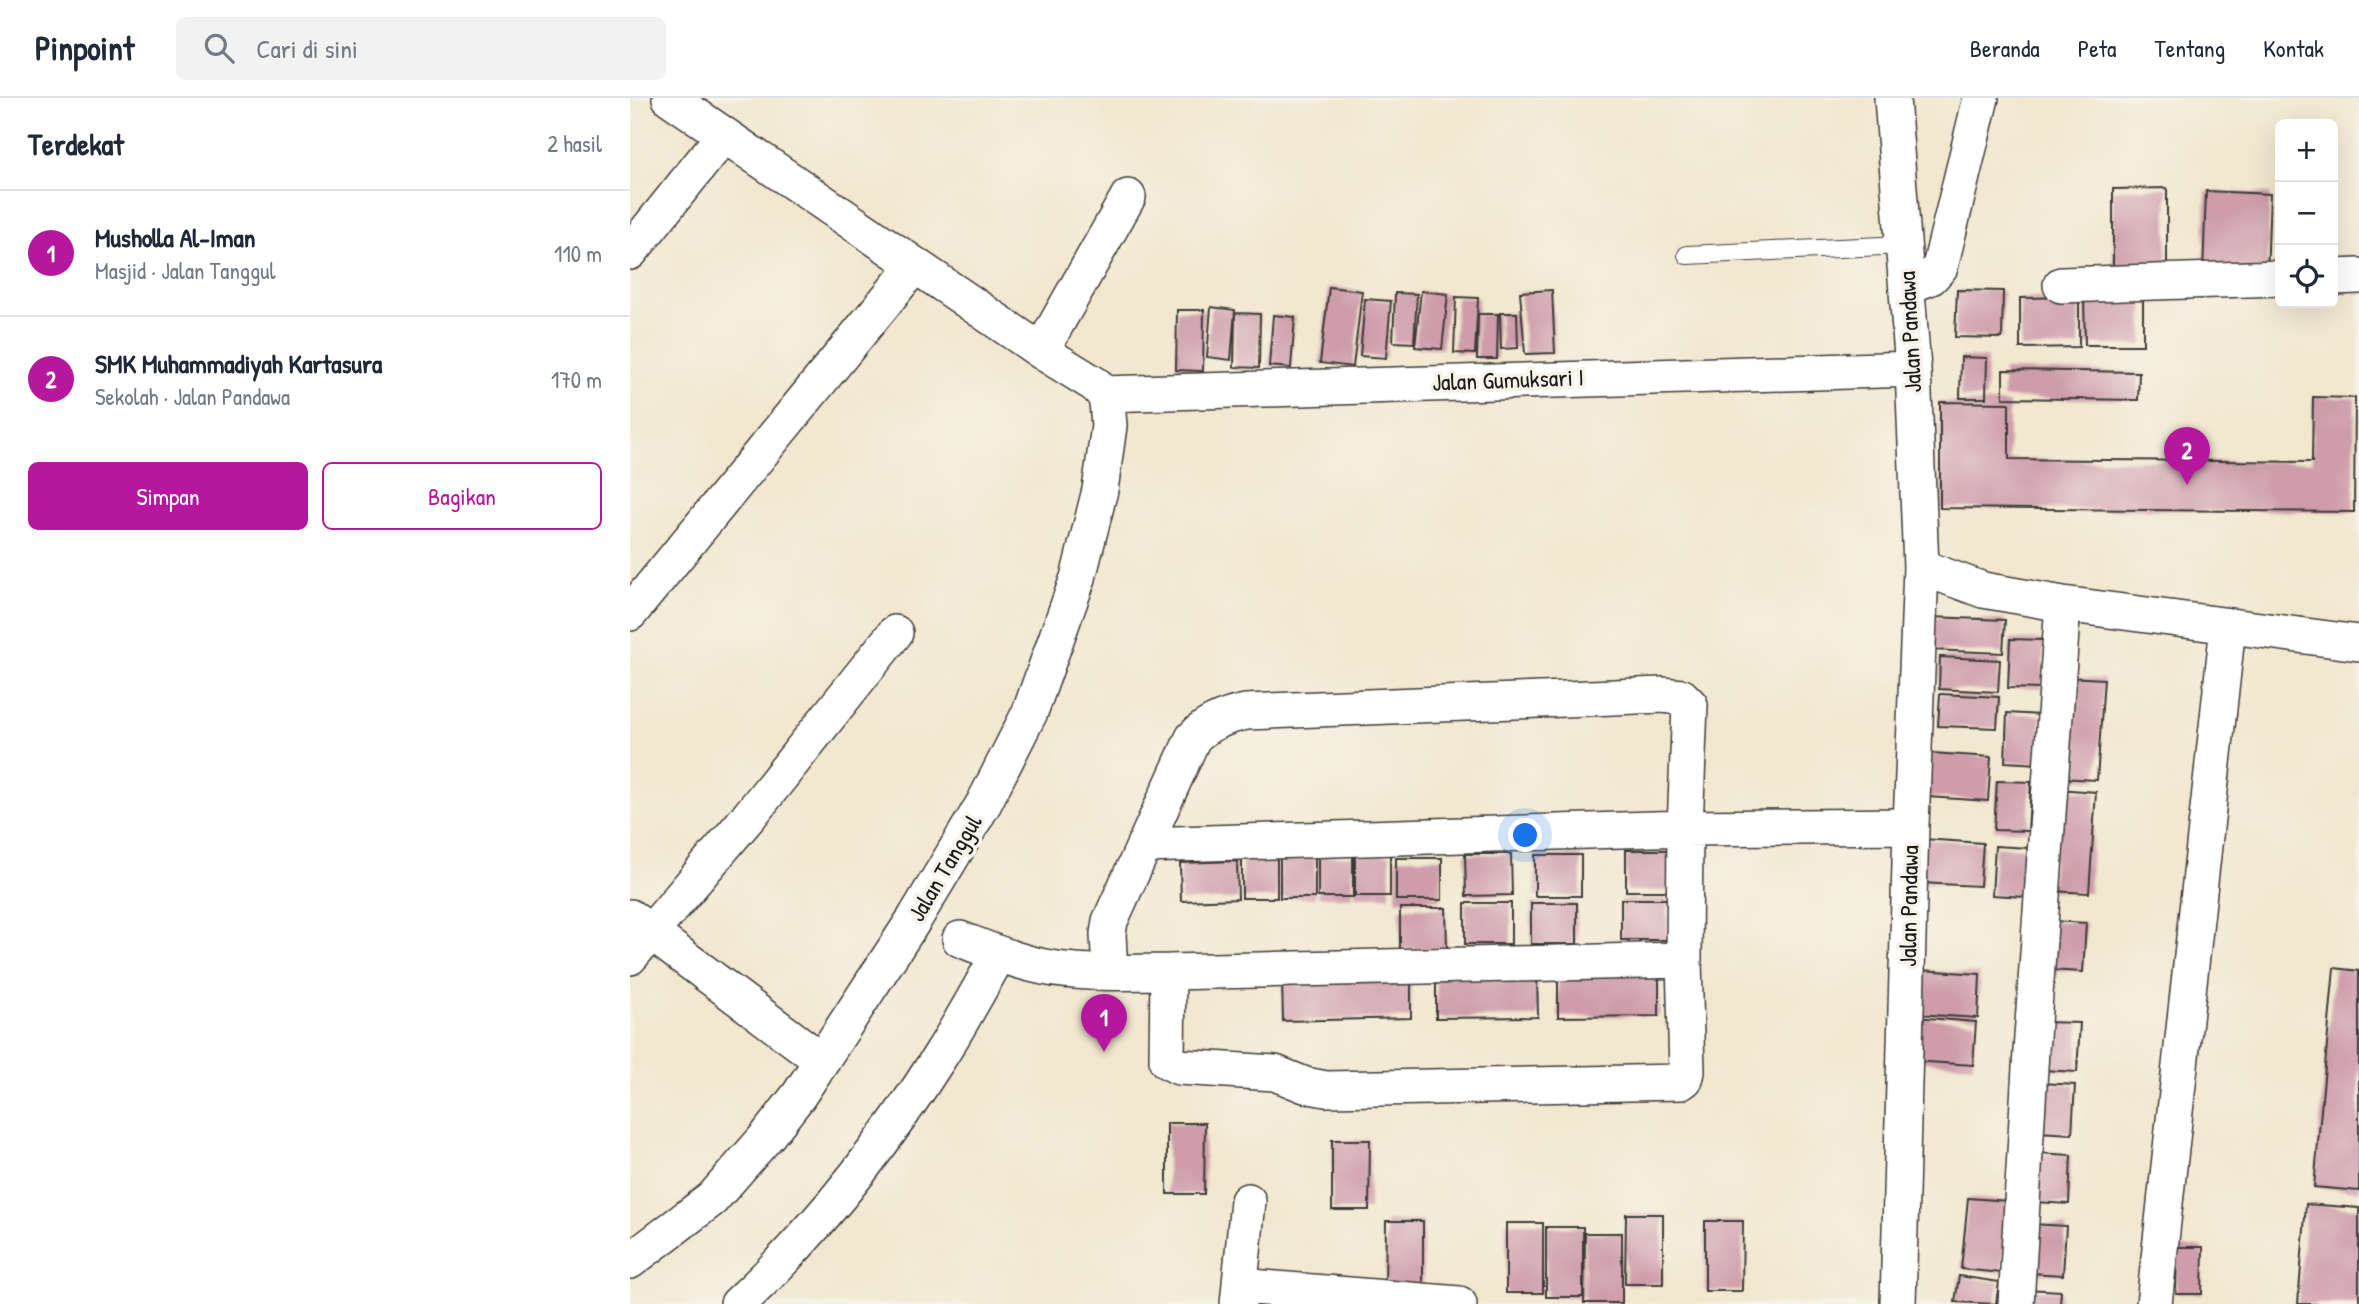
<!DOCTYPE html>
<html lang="id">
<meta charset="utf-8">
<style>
body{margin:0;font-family:"Patrick Hand",sans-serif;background:#f2f2f3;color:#1f2937}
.controls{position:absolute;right:21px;top:21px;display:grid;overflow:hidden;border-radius:10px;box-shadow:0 7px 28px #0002}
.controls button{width:63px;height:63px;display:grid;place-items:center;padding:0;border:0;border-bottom:2px solid #e0e1e3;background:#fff;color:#1f2937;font:35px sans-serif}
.you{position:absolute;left:896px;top:738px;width:24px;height:24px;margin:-18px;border:5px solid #fff;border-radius:50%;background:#1a73e8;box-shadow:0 0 0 10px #1a73e833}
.badge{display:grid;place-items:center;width:46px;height:46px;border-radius:50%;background:#b5179e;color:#fff;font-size:23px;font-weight:700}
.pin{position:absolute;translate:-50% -58px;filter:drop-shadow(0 2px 4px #0008)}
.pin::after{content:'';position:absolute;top:37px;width:24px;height:21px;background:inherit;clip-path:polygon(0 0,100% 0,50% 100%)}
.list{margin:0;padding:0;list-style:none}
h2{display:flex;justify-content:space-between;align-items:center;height:91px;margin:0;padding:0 28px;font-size:30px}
h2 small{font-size:23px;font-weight:400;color:#747a83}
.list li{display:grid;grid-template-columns:46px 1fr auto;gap:21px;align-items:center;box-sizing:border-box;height:126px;padding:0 28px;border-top:2px solid #e0e1e3}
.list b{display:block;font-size:26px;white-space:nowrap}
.list p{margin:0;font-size:23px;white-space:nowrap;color:#747a83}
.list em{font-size:23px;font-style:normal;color:#747a83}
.actions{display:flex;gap:14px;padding:21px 28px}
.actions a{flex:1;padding:16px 0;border:2px solid #b5179e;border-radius:10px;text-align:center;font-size:24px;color:#b5179e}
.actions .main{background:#b5179e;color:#fff}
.icon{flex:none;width:38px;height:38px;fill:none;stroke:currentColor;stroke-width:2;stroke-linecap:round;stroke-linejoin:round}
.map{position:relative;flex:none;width:1729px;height:1206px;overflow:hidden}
header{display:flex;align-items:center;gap:42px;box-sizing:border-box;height:98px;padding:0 35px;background:#fff;border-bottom:2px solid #e0e1e3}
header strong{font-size:33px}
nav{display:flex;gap:38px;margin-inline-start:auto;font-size:24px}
.search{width:490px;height:63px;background:#f2f2f3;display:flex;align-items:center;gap:18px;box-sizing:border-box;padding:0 24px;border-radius:10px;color:#747a83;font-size:26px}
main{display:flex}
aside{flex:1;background:#fff}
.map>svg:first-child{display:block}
.building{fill:#ce9caa}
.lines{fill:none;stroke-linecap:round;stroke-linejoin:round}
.lane-casing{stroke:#3c3a37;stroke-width:20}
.street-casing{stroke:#3c3a37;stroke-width:38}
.lane{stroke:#fff;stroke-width:18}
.street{stroke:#fff;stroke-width:35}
.labels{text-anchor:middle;stroke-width:7;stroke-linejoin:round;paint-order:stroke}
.street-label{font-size:24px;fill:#1c1c1c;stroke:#f7f3e8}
</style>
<header>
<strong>Pinpoint</strong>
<div class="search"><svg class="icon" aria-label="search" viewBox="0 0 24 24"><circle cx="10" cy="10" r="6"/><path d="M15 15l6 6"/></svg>Cari di sini</div>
<nav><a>Beranda</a><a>Peta</a><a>Tentang</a><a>Kontak</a></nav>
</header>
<main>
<aside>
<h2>Terdekat<small>2 hasil</small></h2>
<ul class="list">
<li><span class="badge">1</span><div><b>Musholla Al-Iman</b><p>Masjid · Jalan Tanggul</p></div><em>110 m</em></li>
<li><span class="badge">2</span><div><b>SMK Muhammadiyah Kartasura</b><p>Sekolah · Jalan Pandawa</p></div><em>170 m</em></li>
</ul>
<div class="actions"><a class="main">Simpan</a><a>Bagikan</a></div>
</aside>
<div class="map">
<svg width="1729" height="1206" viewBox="0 0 1729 1206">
<rect width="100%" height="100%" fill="#f7f3e8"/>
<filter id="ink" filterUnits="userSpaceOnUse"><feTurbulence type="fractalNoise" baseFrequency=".0143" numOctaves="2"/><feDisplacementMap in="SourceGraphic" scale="14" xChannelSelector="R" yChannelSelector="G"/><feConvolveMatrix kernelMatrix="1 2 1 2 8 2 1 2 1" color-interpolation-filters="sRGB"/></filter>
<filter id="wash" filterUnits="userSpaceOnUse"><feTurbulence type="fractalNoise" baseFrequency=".00686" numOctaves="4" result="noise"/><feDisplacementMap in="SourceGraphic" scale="28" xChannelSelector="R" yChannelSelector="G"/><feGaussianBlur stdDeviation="1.57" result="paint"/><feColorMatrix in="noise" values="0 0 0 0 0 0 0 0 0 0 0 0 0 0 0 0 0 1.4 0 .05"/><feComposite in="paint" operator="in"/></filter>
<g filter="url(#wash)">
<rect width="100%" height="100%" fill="#f2e7cf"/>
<g id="blocks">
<path class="building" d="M1537,90V178H1483V91Z
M1576,93L1640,96L1637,178L1573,176Z
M699,189L732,193L723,269L690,265Z
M922,192L925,255L895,256L890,194Z
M1327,192L1373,193L1372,240L1325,239Z
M791,193L818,196L812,251L785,249Z
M765,195L787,196L784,245L763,244Z
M1454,197H1513V247H1455Z
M826,199L848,200L845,256L824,255Z
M1449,199V249L1390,250V200Z
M735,201L761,203L756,260L730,258Z
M581,209L605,212L601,262L577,259Z
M547,212H574L573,273L546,272Z
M605,215L630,216L629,270L604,269Z
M870,215H887L888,250L871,251Z
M848,216H868L867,261H847Z
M643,217L665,219L661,270L639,268Z
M1331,259L1357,260L1356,300H1330Z
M1373,272L1509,274L1508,302L1373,300Z
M1683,299L1725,300L1724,414L1310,410V304L1379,305V361L1682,364Z
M1301,519L1375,522L1373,555L1300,552Z
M1380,541L1414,542L1412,591L1378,590Z
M1310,559L1370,562L1368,594L1309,591Z
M1436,579L1474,581L1467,682L1430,680Z
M1310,596L1369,599L1367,630L1308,628Z
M1377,615L1411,617L1408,666L1375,664Z
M1301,655L1361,659L1358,703L1298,699Z
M1367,683L1401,684L1398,733L1364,732Z
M1428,691L1466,694L1459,795L1421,793Z
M1292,741L1353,745L1350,788L1290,785Z
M1365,748L1398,750L1395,799L1362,797Z
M996,752H1042V793H996Z
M835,756H881L882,797L836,798Z
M725,757H760V798H725Z
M905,757H951V798H905Z
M685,758V800H650V759Z
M688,758H723V799H688Z
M612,759H647V800H612Z
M766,760H812V802H766Z
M607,763L608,801L551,803L550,765Z
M991,801H1037V842H991Z
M835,805H881V846H835Z
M901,805H947V846H901Z
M770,810H816L817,851H770Z
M1422,823L1456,825L1453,874L1419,872Z
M1704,870L1729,873V1093L1684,1089Z
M1290,872L1350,876L1348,920L1287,916Z
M928,876H1029V918L928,919Z
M781,877V920L653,923L652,879Z
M806,877H907L908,919L806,920Z
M1285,919L1346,924L1343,967L1282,963Z
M1415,924L1450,925L1447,974L1413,972Z
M1411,985L1445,987L1442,1036L1408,1034Z
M537,1025H575L574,1096H537Z
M702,1042H740L739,1112H702Z
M1407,1055L1441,1057L1439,1106L1405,1104Z
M1338,1100L1378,1103L1372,1175L1331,1171Z
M1676,1106L1729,1110V1206H1668Z
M996,1116H1033V1186H995Z
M756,1123H793V1193H755Z
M1075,1123H1113L1112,1193H1075Z
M876,1125H913V1195H876Z
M1402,1126L1436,1128L1433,1177L1400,1175Z
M916,1129H953V1199H916Z
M955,1135H992V1205H954Z
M1547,1149H1573L1572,1196H1546Z
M1329,1178L1369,1184L1366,1206L1325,1204Z
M1397,1191L1431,1193L1430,1206H1396Z"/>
</g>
</g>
<g filter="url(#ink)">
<use href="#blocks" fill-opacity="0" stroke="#3c3a37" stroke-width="2"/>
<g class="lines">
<defs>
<path id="lane" d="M1057,157L1274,147"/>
<path id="street" d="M1262,0L1283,271L1291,469L1281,728L1268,1206
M0,154L94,37
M1703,179L1729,178
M1431,187L1650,180
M1278,188L1301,179L1310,169L1351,0
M411,253L498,99
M474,296L1283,271
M1291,469L1353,492L1433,506L1729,545
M0,515L285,167
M514,747L1055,730L1281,728
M0,819L191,962
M330,841C364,854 399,869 434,872C469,876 504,874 538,874L1054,862L1055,730L1060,607L1052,599L1032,597L616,614C596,618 577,625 563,640L480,823L478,836L480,874
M0,859L120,717L265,535
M538,874L537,963L549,969L645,975L675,987L696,991L1051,984L1055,981L1057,974L1054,862
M0,1163L82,1101L138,1037L169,997L285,820L354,705L400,614L448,480L470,392L479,328L477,304L474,296L466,287L411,253L40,0
M610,1188L829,1206
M108,1206C187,1133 253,1048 310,958C331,925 350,890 369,856
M608,1206L618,1103
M1386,1206L1401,953L1433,506
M1524,1206L1598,528"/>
</defs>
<use href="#lane" class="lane-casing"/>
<use href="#street" class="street-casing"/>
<use href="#lane" class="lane"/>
<use href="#street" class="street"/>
</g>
</g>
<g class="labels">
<g class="street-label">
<text transform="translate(1280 234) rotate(-93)" y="8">Jalan Pandawa</text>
<text transform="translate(878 282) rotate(-2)" y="8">Jalan Gumuksari I</text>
<text transform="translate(315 770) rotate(-59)" y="8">Jalan Tanggul</text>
<text transform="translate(1279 808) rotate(-89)" y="8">Jalan Pandawa</text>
</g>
</g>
</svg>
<div class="controls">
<button>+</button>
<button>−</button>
<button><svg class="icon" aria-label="locate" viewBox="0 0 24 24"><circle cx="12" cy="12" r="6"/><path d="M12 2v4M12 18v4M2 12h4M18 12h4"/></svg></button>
</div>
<div class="you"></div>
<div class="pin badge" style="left:474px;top:954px">1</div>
<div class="pin badge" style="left:1557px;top:387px">2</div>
</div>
</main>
